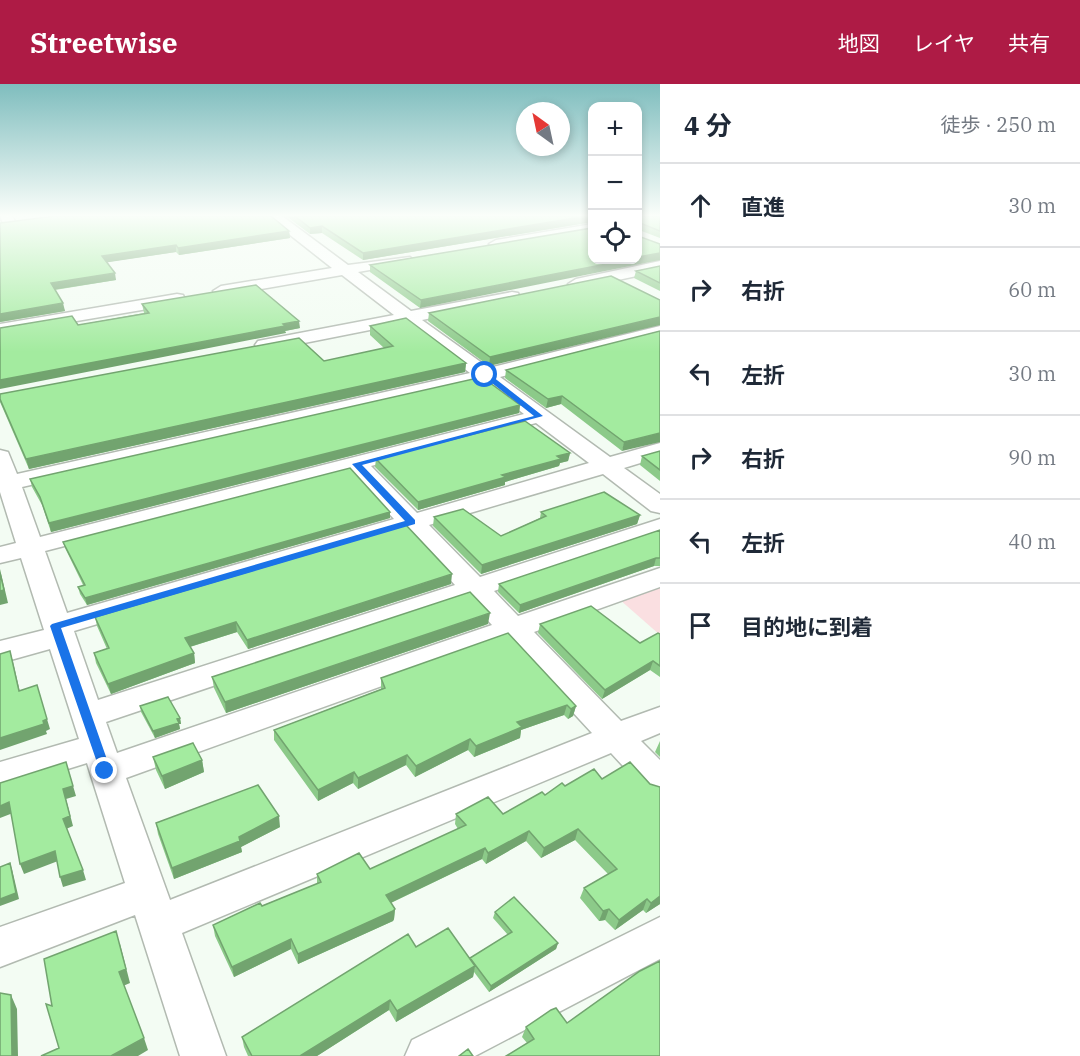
<!DOCTYPE html>
<html lang="ja">
<meta charset="utf-8">
<style>
body{margin:0;font-family:"IBM Plex Serif","Noto Sans JP",serif;background:#f2f2f3;color:#1f2937}
.controls{position:absolute;right:18px;top:18px;display:grid;overflow:hidden;border-radius:12px;box-shadow:0 3px 9px #0003}
.controls button{width:54px;height:54px;display:grid;place-items:center;padding:0;border:0;border-bottom:2px solid #e0e1e3;background:#fff;color:#1f2937;font:30px sans-serif}
.compass{position:absolute;left:516px;top:18px;width:54px;height:54px;border-radius:50%;background:#fff;box-shadow:0 3px 9px #0003;rotate:327deg}
.stop{position:absolute;width:18px;height:18px;margin:-14px;border:4px solid #1a73e8;border-radius:50%;background:#fff}
.stop.end{background:#1a73e8;border-color:#fff;box-shadow:0 2px 6px #0008}
.list{margin:0;padding:0;list-style:none}
h2{display:flex;justify-content:space-between;align-items:center;height:78px;margin:0;padding:0 24px;font-size:26px}
h2 small{font-size:20px;font-weight:400;color:#747a83}
.list li{display:grid;grid-template-columns:39px 1fr auto;gap:18px;align-items:center;box-sizing:border-box;height:84px;padding:0 24px;border-top:2px solid #e0e1e3}
.list b{display:block;font-size:22px;white-space:nowrap}
.list em{font-size:20px;font-style:normal;color:#747a83}
.icon{flex:none;width:33px;height:33px;fill:none;stroke:currentColor;stroke-width:2;stroke-linecap:round;stroke-linejoin:round}
.map{position:relative;flex:none;width:660px;height:972px;overflow:hidden}
header{display:flex;align-items:center;gap:36px;box-sizing:border-box;height:84px;padding:0 30px;background:#ae1b45;color:#fff}
header strong{font-size:28px}
nav{display:flex;gap:33px;margin-inline-start:auto;font-size:21px}
main{display:flex}
aside{flex:1;background:#fff}
.map>svg:first-child{display:block}
.green{fill:#fadfe1}
.lines{fill:none;stroke-linecap:round;stroke-linejoin:round}
.minor-casing{stroke:#b2bab1;stroke-width:3}
.minor{fill:#fff;fill-rule:evenodd}
.wall{fill:#8cca89}
.shaded-wall{fill:#72a46f}
.building{fill:#a3eb9f;stroke:#72a46f;stroke-width:1.5}
.route{fill:#1a73e8}
</style>
<header>
<strong>Streetwise</strong>
<nav><a>地図</a><a>レイヤ</a><a>共有</a></nav>
</header>
<main>
<div class="map">
<svg width="660" height="972" viewBox="0 0 660 972">
<rect width="100%" height="100%" fill="#f3fcf3"/>
<path class="green" d="M660,499V551L619,515Z"/>
<g class="lines">
<defs>
<path id="minor" d="M0,132H12L16,139L9,143L4,142Z
M266,132H282L348,181L410,173L413,176L410,179L358,188L411,227L512,208L518,209L520,213L518,217L422,236L489,284L660,242V252L500,293L610,373L660,359V373L624,384L660,410V429L651,427L603,390L429,441L480,493L660,435V451L494,507L518,532L660,484V503L534,548L621,637L660,623V649L641,657L660,676V713L648,709L611,669L182,849L226,972H180L135,831L0,883V843L125,799L87,679L0,706V678L79,655L50,565L0,579V557L44,546L21,474L0,479V463L16,459L0,408V366L8,368L17,390L470,289L405,239L264,267L258,265L255,261L258,257L394,231L342,191L221,212L215,210L213,207L221,202L332,184ZM482,298L524,330L40,453L22,403ZM536,339L589,379L417,429L371,382ZM351,388L394,435L67,529L45,467ZM406,448L455,501L98,616L74,547ZM469,516L492,541L117,669L106,638ZM507,557L592,649L170,816L126,694Z
M592,140V148L496,164L489,160L496,156Z
M660,177V187L576,205L568,200L576,195Z
M177,210L183,211L185,215L183,219L0,250V240Z
M660,833V875L475,972H405L412,956Z"/>
</defs>
<use href="#minor" class="minor-casing"/>
<use href="#minor" class="minor"/>
</g>
<path class="wall" d="M286,132H592V139V138L363,176L322,149L310,150Z
M638,132H660V154L639,146Z
M0,139L289,147L290,154L179,171L176,168L107,178L116,196L55,206L65,227L0,238Z
M592,144L420,224L370,188V181Z
M660,182V207L634,194L636,187Z
M660,216L489,282L428,237L429,229Z
M142,220L300,244L285,247L286,249L78,241L144,229Z
M370,242L466,279L465,288L29,385L0,318V310L324,277L384,264L370,251Z
M660,247L622,367L561,320L546,324L505,294L506,286Z
M520,321L519,329L51,448L42,421L32,403L30,395Z
M660,367V397L640,381L642,372Z
M570,369L568,377L560,379L559,382L505,398V401L418,426L375,383L376,375Z
M541,428L640,431L637,440L481,490L433,442L434,433L501,452L540,434Z
M390,434L87,521L80,510L78,503L83,501L65,464L63,458Z
M660,446V482H654L519,529L498,508L499,500Z
M451,500L248,565L237,548L190,563L194,569L195,579L111,610L96,579L94,569L107,565L97,542L95,533Z
M488,540L226,629L214,604L212,593Z
M540,540L640,559L660,550V593L650,586L602,615L538,549Z
M381,594L576,622L573,632L568,635L564,631L521,646L520,654L474,673L468,666L415,693L406,681L358,705L353,699L318,717L274,656V646L381,605Z
M140,622L180,634L181,640H179L180,645L155,654L141,628Z
M660,657V673L655,668Z
M153,673L202,676L204,688L165,705L156,686Z
M542,708L660,820L646,829L643,826L615,846L605,836L599,837L580,814L584,804L608,790L575,756L541,774L526,757L486,780L482,775L391,819L395,825L394,835L393,837L298,880L291,865L234,893L215,852L213,841L317,800V790L370,785L458,745L455,740L456,730H503Z
M156,739L280,743L241,763L242,768L174,795L158,750Z
M495,828L558,859L556,865L489,908L474,888L473,893L396,938L389,926L317,972H248L244,963L242,953L416,863L470,875L508,851L493,834Z
M567,939L660,972L527,959L522,953L526,943Z"/>
<path class="shaded-wall" d="M587,132H592V138L363,176V169Z
M322,142V149L310,150V144Z
M289,147L290,154L179,171L178,164Z
M176,161V168L103,179L102,172Z
M660,169V176L420,224L421,216L627,176H638V173Z
M115,189L116,196L52,206L51,199Z
M63,219L65,227L0,238V230Z
M660,233V241L489,282L490,273Z
M299,237L300,244L285,247L286,249L0,305V296Z
M466,279L465,288L29,385L26,375Z
M562,312L561,320L546,324L548,315Z
M520,321L519,329L51,448L49,439Z
M660,349V358L622,367L624,358Z
M570,369L568,377L560,379L559,382L505,398V401L418,426V418L557,372Z
M390,428V434L87,521L85,514Z
M640,431L637,440L481,490L482,481Z
M656,474L654,482L519,529L520,521Z
M0,485L8,519L0,521Z
M452,490L451,500L248,565L247,556Z
M490,529L488,540L226,629L225,618Z
M236,538L237,548L186,564L185,554Z
M10,567L13,578L22,617L19,607Z
M194,569L195,579L111,610L108,600Z
M653,577L650,586L602,615L605,606Z
M567,621L564,631L521,646L520,654L474,673L476,662L517,638Z
M576,622L573,632L568,635L571,625Z
M180,634L181,640H179L180,645L155,654L153,647Z
M47,635L50,645L46,647L47,650L0,666V654Z
M470,655L468,666L415,693L416,682Z
M407,671L406,681L358,705V694Z
M202,676L204,688L165,705L162,692Z
M66,678L76,712L66,715L73,742L66,745L63,735V705Z
M354,688L353,699L318,717V706Z
M9,718L13,729L0,734V722Z
M279,732L280,743L241,763L242,768L174,795L172,784L239,753Z
M578,745L575,756L541,774L544,764Z
M529,747L526,757L486,780L488,769Z
M485,764L482,775L386,821V811Z
M55,767L58,777L24,790L20,780Z
M10,779L12,785L19,815L0,822V815Z
M83,786L86,796L63,803L60,793Z
M660,812V820L646,829L651,819Z
M647,815L643,826L615,846L619,836Z
M395,825L394,835L393,837L298,880V870Z
M609,825L605,836L599,837L603,827Z
M291,855V865L234,893L232,883Z
M558,859L556,865L489,908L491,902Z
M120,860L130,899L123,902L119,888Z
M475,882L473,893L396,938L397,927Z
M11,911L17,925L18,972H12Z
M390,916L389,926L317,972H300Z
M144,954L148,966L138,972H111Z"/>
<path class="building" d="M55,132H271L289,147L178,164L176,161L102,172L115,189L51,199L63,219L0,230V139Z
M295,132H587L363,169L322,142L310,144Z
M638,132H660V147L640,139L638,141Z
M592,144V176H627L421,216L370,181Z
M638,149V152L660,160V169L638,173Z
M660,182V199L636,187Z
M611,192L660,216V233L490,273L429,229Z
M256,201L299,237L283,240L285,242L0,296V244L72,232L78,241L149,229L142,220Z
M406,234L466,279L26,375L0,315V310L299,254L324,277L393,262L370,242Z
M660,247V349L624,358L562,312L548,315L506,286Z
M482,293L520,321L49,439L40,413L30,395Z
M525,337L570,369L557,372L561,375L502,391L506,393L418,418L376,375Z
M660,367V386L642,372Z
M350,384L390,428L85,514L78,503L85,501L63,458Z
M604,408L640,431L482,481L434,433L463,425L501,452L546,432L541,428Z
M406,441L452,490L247,556L236,538L185,554L194,569L108,600L94,569L109,564L95,533Z
M660,446V474H656L520,521L499,500Z
M0,489L4,506L0,507Z
M470,508L490,529L225,618L212,593Z
M591,522L640,559L658,549L660,550V582L653,577L605,606L540,540Z
M508,549L576,622L571,625L567,621L517,638L522,643L476,662L470,655L416,682L407,671L358,694L354,688L318,706L274,646L385,604L381,594Z
M10,567L19,607L37,601L47,635L43,637L44,640L0,654V570Z
M168,613L180,634L177,635L179,639L153,647L140,622Z
M193,659L202,676L162,692L153,673Z
M66,678L73,702L63,705L70,732L63,735L83,786L60,793L55,767L20,780L9,718L0,722V699Z
M630,678L650,700L660,703V812L651,819L647,815L619,836L609,825L603,827L584,804L617,785L578,745L544,764L529,747L488,769L485,764L386,811L395,825L393,827L298,870L291,855L232,883L213,841L260,819L262,822L321,798L317,790L359,769L370,785L466,741L456,730L488,713L503,730L542,708L545,711L562,699L565,702L594,685L602,695Z
M258,701L279,732L239,753L240,757L172,784L156,739Z
M10,779L16,809L0,815V783Z
M514,813L558,859L491,902L470,874L512,848L495,828Z
M448,844L475,882L397,927L390,916L300,972H252L242,953L408,850L416,863Z
M116,847L126,885L119,888L144,954L111,972H41L59,964L46,920L52,922L44,875Z
M660,877V972H506L534,955L526,943L551,926L556,924L567,939L640,887Z
M0,909L11,911L12,972H0Z
M468,965L473,972H459Z"/>
<linearGradient id="sky" x2="0" y2="1"><stop stop-color="#7fbdbe"/><stop offset="0.49" stop-color="#fafefa"/><stop offset="1" stop-color="#fafefa" stop-opacity="0"/></linearGradient>
<rect width="660" height="268" fill="url(#sky)"/>
<path class="route" d="M483,289H488L543,332L362,381L415,436V440L61,544L111,687L109,690H101L50,542L52,540L405,437L352,380L534,332L483,292Z"/>
</svg>
<div class="controls">
<button>+</button>
<button>−</button>
<button><svg class="icon" aria-label="locate" viewBox="0 0 24 24"><circle cx="12" cy="12" r="6"/><path d="M12 2v4M12 18v4M2 12h4M18 12h4"/></svg></button>
</div>
<svg class="compass" viewBox="-18 -18 36 36"><path d="M0-13l5 13h-10z" fill="#e53935"/><path d="M0 13l5-13h-10z" fill="#747a83"/></svg>
<div class="stop" style="left:485px;top:291px"></div>
<div class="stop end" style="left:105px;top:687px"></div>
</div>
<aside>
<h2>4 分<small>徒歩 · 250 m</small></h2>
<ul class="list">
<li><svg class="icon" aria-label="ahead" viewBox="0 0 24 24"><path d="M12 20V5M6 11l6-6 6 6"/></svg><div><b>直進</b></div><em>30 m</em></li>
<li><svg class="icon" aria-label="right" viewBox="0 0 24 24"><path d="M7 20v-9h11M14 6l5 5-5 5"/></svg><div><b>右折</b></div><em>60 m</em></li>
<li><svg class="icon" aria-label="left" viewBox="0 0 24 24"><path d="M17 20v-9H6M10 6l-5 5 5 5"/></svg><div><b>左折</b></div><em>30 m</em></li>
<li><svg class="icon" aria-label="right" viewBox="0 0 24 24"><path d="M7 20v-9h11M14 6l5 5-5 5"/></svg><div><b>右折</b></div><em>90 m</em></li>
<li><svg class="icon" aria-label="left" viewBox="0 0 24 24"><path d="M17 20v-9H6M10 6l-5 5 5 5"/></svg><div><b>左折</b></div><em>40 m</em></li>
<li><svg class="icon" aria-label="arrive" viewBox="0 0 24 24"><path d="M6 21V4h12l-3 4 3 4H6"/></svg><div><b>目的地に到着</b></div></li>
</ul>
</aside>
</main>
